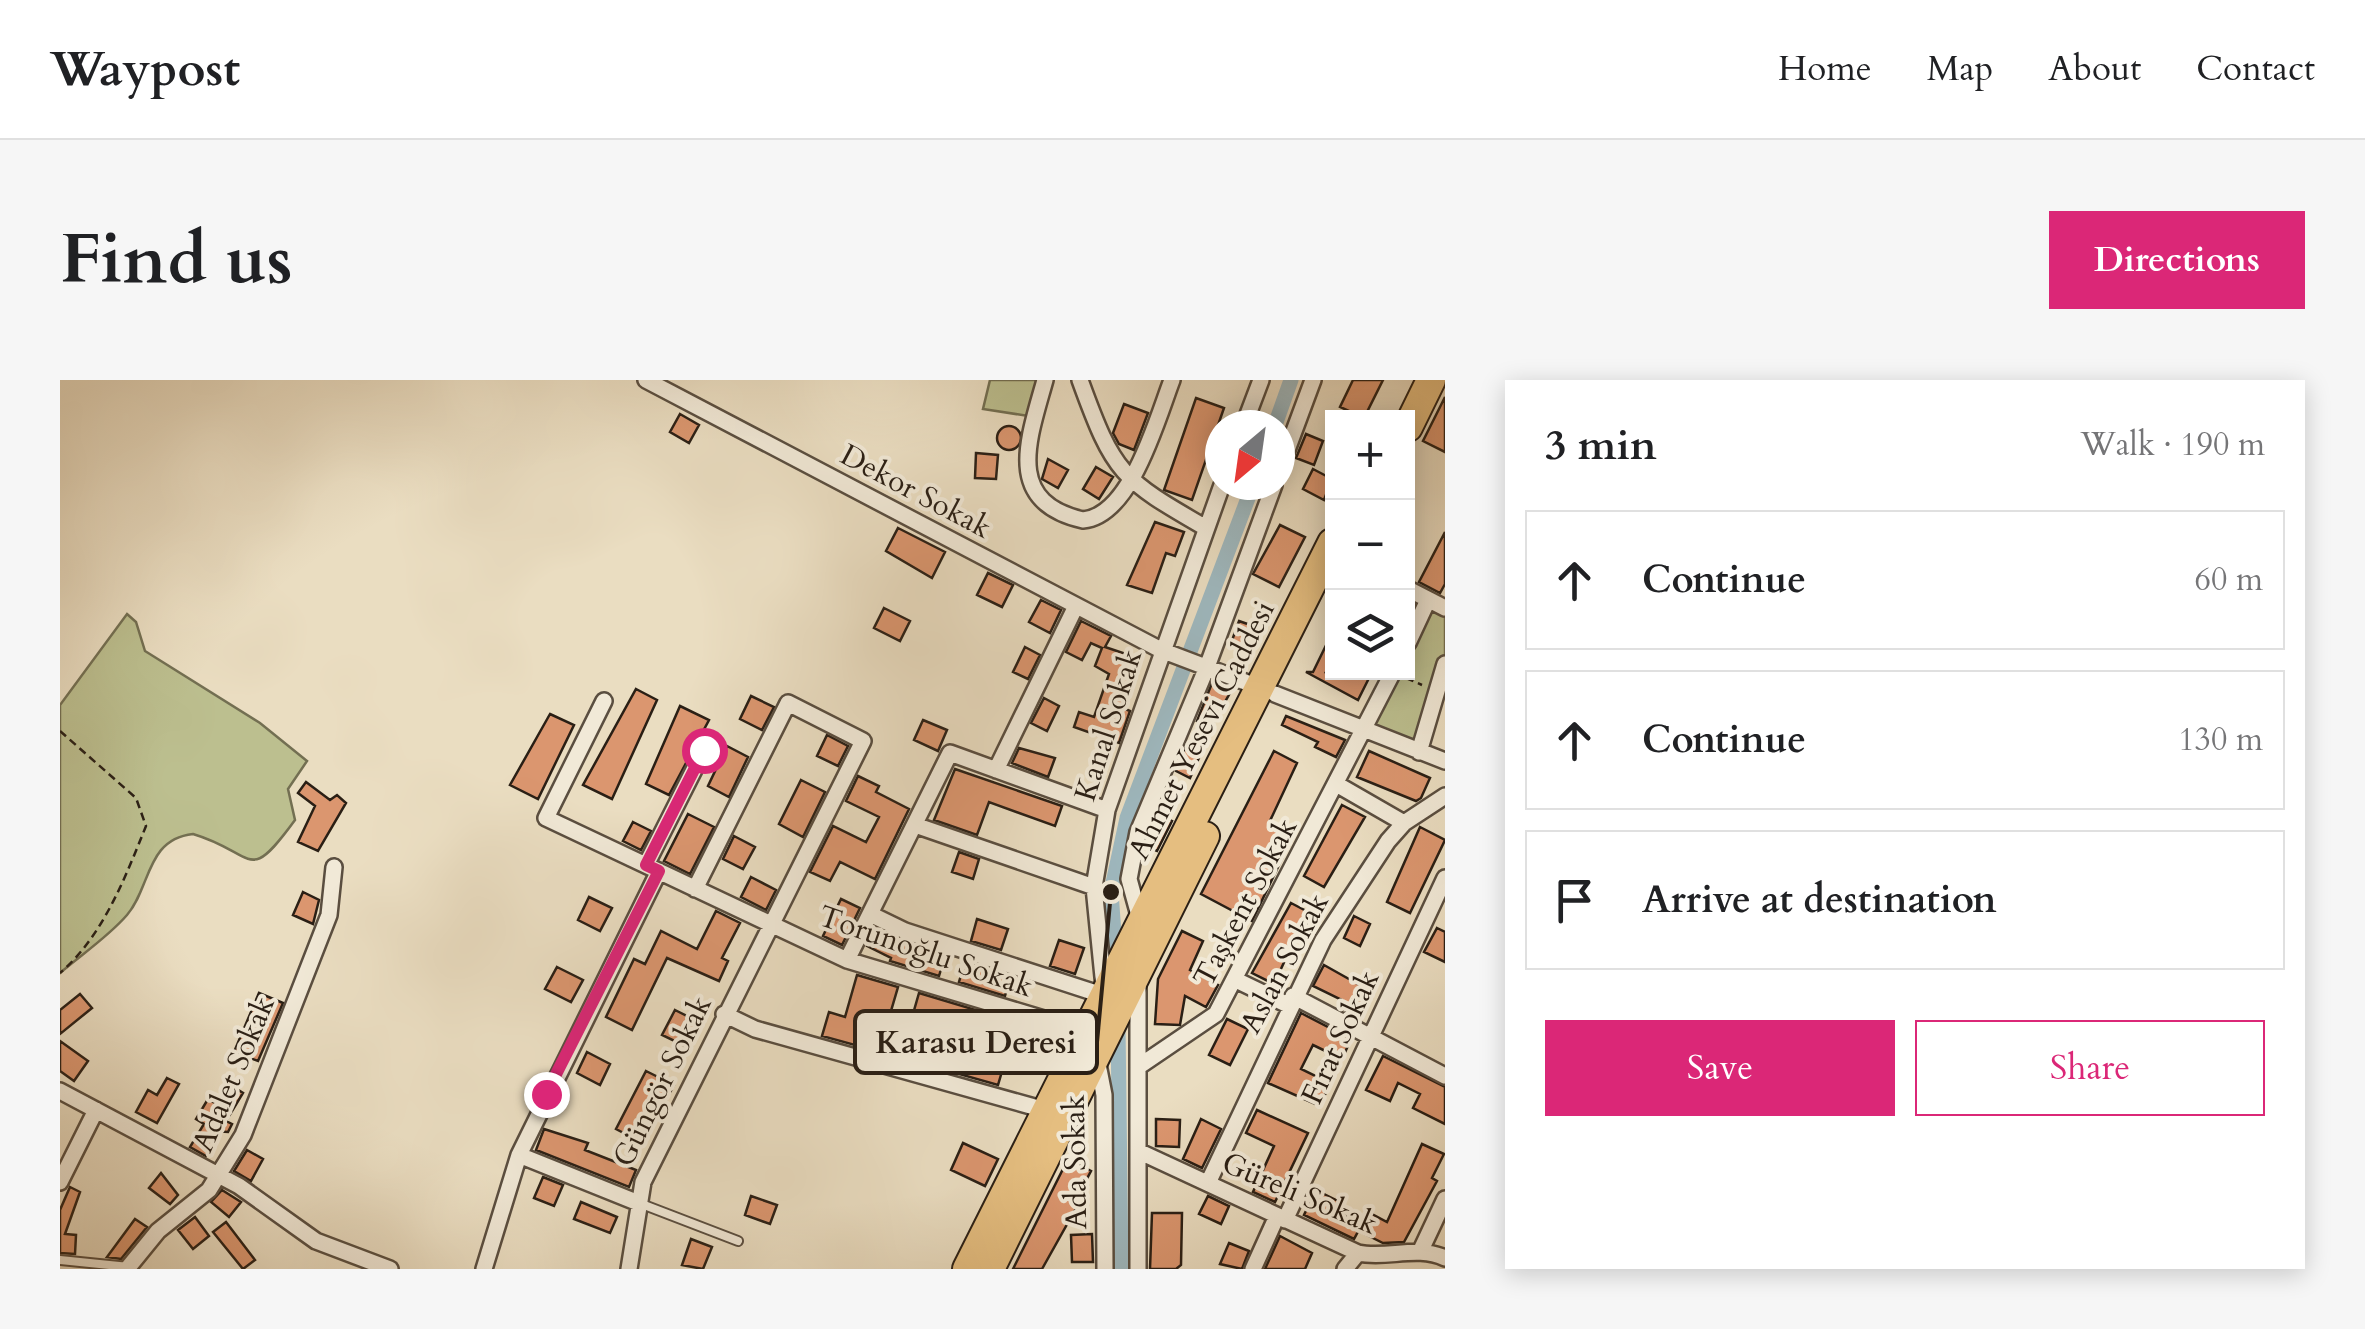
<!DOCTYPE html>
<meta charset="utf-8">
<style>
body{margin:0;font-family:Cardo,serif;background:#f6f6f6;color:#202124}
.controls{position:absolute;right:30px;top:30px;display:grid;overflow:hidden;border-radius:0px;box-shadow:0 5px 25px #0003}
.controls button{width:90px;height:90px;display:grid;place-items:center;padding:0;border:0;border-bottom:2px solid #e0e0e0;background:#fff;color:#202124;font:50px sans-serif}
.compass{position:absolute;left:1145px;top:30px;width:90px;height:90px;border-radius:50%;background:#fff;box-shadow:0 5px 25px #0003;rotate:209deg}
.stop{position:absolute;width:30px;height:30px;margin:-22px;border:8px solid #db2777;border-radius:50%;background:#fff}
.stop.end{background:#db2777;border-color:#fff;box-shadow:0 2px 10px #0008}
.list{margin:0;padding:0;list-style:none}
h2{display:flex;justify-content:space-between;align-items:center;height:130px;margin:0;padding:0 40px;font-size:42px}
h2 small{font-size:32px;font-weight:400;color:#757577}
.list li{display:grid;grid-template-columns:65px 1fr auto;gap:30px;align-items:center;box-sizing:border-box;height:140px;margin:0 20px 20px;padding:0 20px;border:2px solid #e0e0e0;border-radius:0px}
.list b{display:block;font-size:38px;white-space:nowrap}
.list em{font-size:32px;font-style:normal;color:#757577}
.actions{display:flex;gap:20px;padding:30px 40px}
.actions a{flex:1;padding:22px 0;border:2px solid #db2777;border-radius:0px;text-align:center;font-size:35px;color:#db2777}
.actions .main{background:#db2777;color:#fff}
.icon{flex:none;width:55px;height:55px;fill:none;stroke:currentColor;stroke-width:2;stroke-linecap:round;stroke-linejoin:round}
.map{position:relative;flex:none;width:1385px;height:889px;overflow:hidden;border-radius:0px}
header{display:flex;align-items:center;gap:60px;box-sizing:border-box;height:140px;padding:0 50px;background:#fff;border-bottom:2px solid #e0e0e0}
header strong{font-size:48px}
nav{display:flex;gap:55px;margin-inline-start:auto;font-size:35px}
.intro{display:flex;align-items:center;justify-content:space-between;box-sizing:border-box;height:240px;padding:0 60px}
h1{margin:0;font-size:70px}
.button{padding:25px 45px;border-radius:0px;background:#db2777;color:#fff;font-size:35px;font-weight:700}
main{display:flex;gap:60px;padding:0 60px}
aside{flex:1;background:#fff;border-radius:0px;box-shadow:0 5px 25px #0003}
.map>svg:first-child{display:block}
.green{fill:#bcbf8f;stroke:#736f52;stroke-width:2.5}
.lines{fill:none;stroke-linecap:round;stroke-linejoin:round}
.canal{stroke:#9eb8bf;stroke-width:15}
.building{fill:#db966f;stroke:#2a1f15;stroke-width:2.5}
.lane-casing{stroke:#5a4e40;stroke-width:12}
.street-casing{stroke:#5a4e40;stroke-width:20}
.highway-casing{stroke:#2a1f15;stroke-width:32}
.path{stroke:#2a1f15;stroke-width:2.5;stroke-dasharray:8 5;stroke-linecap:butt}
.lane{stroke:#f1e9d7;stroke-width:8}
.street{stroke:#f1e9d7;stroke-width:15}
.highway{stroke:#e5be80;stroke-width:28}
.route{stroke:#db2777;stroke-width:12}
.labels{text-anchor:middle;stroke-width:8;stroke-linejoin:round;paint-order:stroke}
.street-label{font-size:30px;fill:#2a1f15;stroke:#f1e9d7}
.leader{fill:none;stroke:#2a1f15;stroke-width:4}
.callout-dot{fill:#2a1f15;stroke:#f1e9d7;stroke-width:4}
.callout{fill:#f1e9d7;stroke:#2a1f15;stroke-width:4}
.callout-label{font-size:32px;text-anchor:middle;font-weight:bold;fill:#2a1f15}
</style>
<header>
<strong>Waypost</strong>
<nav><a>Home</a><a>Map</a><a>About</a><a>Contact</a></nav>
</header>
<div class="intro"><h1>Find us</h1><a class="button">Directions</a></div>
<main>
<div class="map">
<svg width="1385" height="889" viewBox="0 0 1385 889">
<rect width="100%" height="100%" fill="#eaddc1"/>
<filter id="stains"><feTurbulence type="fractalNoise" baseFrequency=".002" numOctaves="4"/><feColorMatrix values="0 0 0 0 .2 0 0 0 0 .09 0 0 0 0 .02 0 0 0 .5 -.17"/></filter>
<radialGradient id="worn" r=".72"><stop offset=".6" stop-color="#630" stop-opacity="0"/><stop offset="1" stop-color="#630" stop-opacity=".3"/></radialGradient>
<path class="green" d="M930,0H985L975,37L923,29Z
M1368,220L1385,228V284L1359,372L1306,350L1333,293L1348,292V263Z
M67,234L76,242L85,271L200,343L247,381L228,409L235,440C186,507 197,473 133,454C86,459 91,507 67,535C48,557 22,574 0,593V325Z"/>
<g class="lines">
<path class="canal" d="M1215,45L1231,0
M1056,581L1051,512L1067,438L1193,105
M1058,644L1061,889"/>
</g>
<path class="building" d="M1293,0H1323L1304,38L1280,27Z
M1385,17V72L1363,61Z
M1136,18L1164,28L1132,120L1104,110Z
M1064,24L1088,33L1074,70L1059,64L1053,53Z
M620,34L639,45L629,63L610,52Z
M937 58a12 12 0 1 1 24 0a12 12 0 1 1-24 0Z
M1246,54L1263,61L1254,85L1236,78Z
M916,73L938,75L936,99L915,98Z
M988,79L1008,90L998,108L982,99Z
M1036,87L1053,97L1039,119L1023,109Z
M1253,89L1272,99L1264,120L1243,109Z
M1095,142L1124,152L1115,176L1106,173L1092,213L1067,205Z
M1220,145L1245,157L1219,207L1193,194Z
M838,148L885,172L872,198L826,171Z
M1385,152V204L1380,213L1359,202Z
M928,193L953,205L942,227L917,215Z
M981,220L1001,230L990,253L969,242Z
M824,228L850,241L840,261L814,248Z
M1021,241L1051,256L1045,267L1078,278L1063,328L1070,331L1059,363L1014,347L1019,332L1034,337L1049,294L1035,286L1042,268L1031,263L1022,280L1006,272Z
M1179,241L1199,248L1190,273L1170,266Z
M1272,253V281L1266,292H1312L1298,320L1246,292H1253Z
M965,267L980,275L968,299L953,292Z
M1152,303L1171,311L1151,347L1137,341Z
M576,309L597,320L552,419L523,405Z
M691,316L714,327L702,350L680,339Z
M984,318L999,326L987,351L971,343Z
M620,326L649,340L609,415L586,404Z
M490,334L514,345L478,419L450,405Z
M1226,336L1285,360L1276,377L1255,367L1258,362L1222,345Z
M863,340L887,350L878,371L854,360Z
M767,355L788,366L778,386L757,376Z
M1127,364L1142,371L1130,398L1116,391Z
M667,366L688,377L669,417L648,406Z
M959,368L995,378L988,397L952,383Z
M1214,371L1237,383L1209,443L1233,456L1192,541L1141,514Z
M1309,371L1370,398L1361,418L1356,421L1297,397Z
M895,389L1002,426L995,446L929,422L917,455L874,440Z
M798,396L819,406L816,412L849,429L815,499L780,482L770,501L750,492L773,446L806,462L819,437L786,421Z
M741,400L765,412L743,457L719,444Z
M246,402L270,420L277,415L286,423L258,471L238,462L255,426L238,413Z
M1282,425L1305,437L1264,507L1244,496Z
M628,434L654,447L630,494L604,481Z
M1098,434L1112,441L1097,471L1087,467Z
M573,442L591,451L581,470L563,461Z
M1360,447L1385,460L1350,533L1327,522Z
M674,456L695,467L683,489L663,479Z
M899,472L919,479L913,499L892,492Z
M691,497L716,510L706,530L681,517Z
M243,512L259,520L253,544L233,535Z
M529,517L552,528L540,551L518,540Z
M781,519L800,528L782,565L763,556Z
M1231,523L1252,534L1241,554L1238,552L1214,604L1192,593Z
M656,531L680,543L662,578L668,581L659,601L607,578L572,650L546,637L574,579L585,584L601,551L637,569Z
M1294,536L1310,544L1300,566L1284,558Z
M917,539L948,549L941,570L911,561Z
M1377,548L1385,552V582L1364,572Z
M815,549L885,576L879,596L830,581L831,578L807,566Z
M1122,551L1143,561L1130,590L1158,605L1146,627L1125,616L1120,645L1095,644L1098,599Z
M999,560L1024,568L1015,594L990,586Z
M905,582L950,597L945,616L899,602Z
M1264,585L1312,612L1299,638L1279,627L1282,620L1253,606Z
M497,587L523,600L511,622L485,609Z
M797,595L838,607L826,648L878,663L871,686L762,656L769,632L785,637Z
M199,613L223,623L198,681L174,672Z
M859,613L939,637L928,676L945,681L938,705L892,692L904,649L853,634Z
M20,614L32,628L0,654V630Z
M615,630L639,642L627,667L602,655Z
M1241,633L1291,659L1282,679L1253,665L1241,689L1270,703L1260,726L1208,703Z
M1167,639L1188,649L1170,685L1149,675Z
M0,661L28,681L14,701L0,691Z
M527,672L550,684L540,705L517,693Z
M1323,676L1385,707V744L1353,728L1360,714L1338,703L1330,721L1306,710Z
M586,691L614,705L583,763L556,749Z
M107,698L119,704L97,743L76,732L88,710L97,715Z
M167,703L183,713L166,741L172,744L168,752L153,751L160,754L146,776L130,767L144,744L136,739L148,719L155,723Z
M1197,730L1248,753L1215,822L1193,812L1214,766L1186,753Z
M1096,739L1120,740L1119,767L1096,766Z
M1141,739L1161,749L1142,788L1123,779Z
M484,749L528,763L525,770L576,790L569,807L476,770Z
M903,763L938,779L925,806L891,790Z
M1362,764L1384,774L1372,798L1377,801L1344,862L1323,863L1299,851L1308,832L1327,842Z
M187,770L203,779L191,801L174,791Z
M1008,779L1031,791L1020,812L1024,814L982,889H953Z
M101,793L118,815L110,824L89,808Z
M483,797L503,805L494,826L474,818Z
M10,807L20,812L5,854L16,855L15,874L0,873V830Z
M162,810L181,822L169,837L151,822Z
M1256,810L1280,822L1276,831L1302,844L1294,859L1244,835Z
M691,816L717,825L710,844L685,835Z
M1148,816L1169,826L1161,844L1139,834Z
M521,822L557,837L550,853L514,839Z
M1092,833H1122L1121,885L1116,889H1090Z
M135,837L149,856L133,869L118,850Z
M75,839L87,847L61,879L47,877Z
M166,842L195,880L183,889L153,852Z
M1032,854L1033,882H1012L1011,855Z
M1220,856L1252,873L1245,889H1205Z
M631,859L652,867L643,889L622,885Z
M1169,863L1189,871L1182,889L1160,884Z"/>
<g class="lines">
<defs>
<path id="lane" d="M579,823L678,861
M0,880L69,887"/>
<path id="street" d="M586,0L1101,270L1201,308
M985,0C969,58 943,122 1023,140C1071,136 1097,39 1112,0
M1020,0C1054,94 1061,99 1146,148
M1184,45L1201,0
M1220,89L1253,0
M1348,209L1385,228
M1348,263L1368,220
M1215,314L1385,381
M544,321L486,438L787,580L1024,651
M1359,372L1385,284
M936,390L1016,226
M1278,405L1344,443
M855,445L1034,507
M586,485L644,370
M810,534L845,551L1042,615
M1080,539L1069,499L1078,452L1147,287L1214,105
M787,580L890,373L1047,430
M1176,600L1228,625
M1044,607L1034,507L1047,430L1162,105
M1233,616L1385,696
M664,634L695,649L985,730
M1037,679L1044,715L1045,889
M1078,687L1156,634L1333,292
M0,711L179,806L256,861L330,889
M1078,771L1298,873C1328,879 1357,865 1385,878
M459,775L576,822
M0,802L36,730
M1148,803L1263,560L1328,461L1344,443L1385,416
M1225,840L1385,498
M1361,870L1385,819
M67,889L98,851L149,810L183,755L269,535L274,487
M424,889L459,775L599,491
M569,889L583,802L803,361L728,323L635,509
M1078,889V604
M1193,889L1217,836
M1285,889L1298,873"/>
<path id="highway" d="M1348,47L1371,0
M907,889L1272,163
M930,889L1145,456"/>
</defs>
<use href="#lane" class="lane-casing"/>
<use href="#street" class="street-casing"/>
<use href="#highway" class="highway-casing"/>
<path class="path" d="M1346,298L1362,305
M0,351L76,418L86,446C65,498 43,556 0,593"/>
<use href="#lane" class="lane"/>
<use href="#street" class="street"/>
<use href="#highway" class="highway"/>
</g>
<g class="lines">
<path class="route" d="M486,714L599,491L586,485L644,370"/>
</g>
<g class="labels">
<g class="street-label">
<text transform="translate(856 111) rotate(28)" y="10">Dekor Sokak</text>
<text transform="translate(1048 345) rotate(-72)" y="10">Kanal Sokak</text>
<text transform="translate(1141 350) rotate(-63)" y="10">Ahmet Yesevi Caddesi</text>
<text transform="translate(1185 522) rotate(-62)" y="10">Taşkent Sokak</text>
<text transform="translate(866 571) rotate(19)" y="10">Torunoğlu Sokak</text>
<text transform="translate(1224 583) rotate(-62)" y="10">Aslan Sokak</text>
<text transform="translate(1280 657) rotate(-65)" y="10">Fırat Sokak</text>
<text transform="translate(173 694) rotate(-67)" y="10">Adalet Sokak</text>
<text transform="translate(602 701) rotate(-64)" y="10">Güngör Sokak</text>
<text transform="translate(1015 782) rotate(-91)" y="10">Ada Sokak</text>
<text transform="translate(1240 813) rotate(23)" y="10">Güreli Sokak</text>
</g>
</g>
<path class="leader" d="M1051 512L1037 662"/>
<circle class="callout-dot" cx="1051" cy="512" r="10"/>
<rect class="callout" x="795" y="631" width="242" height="62" rx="10"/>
<g class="callout-label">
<text x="916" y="673">Karasu Deresi</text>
</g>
<rect width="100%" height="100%" filter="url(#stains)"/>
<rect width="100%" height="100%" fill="url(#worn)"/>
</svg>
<div class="controls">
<button>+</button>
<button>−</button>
<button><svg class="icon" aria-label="layers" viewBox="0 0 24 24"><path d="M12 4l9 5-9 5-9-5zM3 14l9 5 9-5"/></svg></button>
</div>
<svg class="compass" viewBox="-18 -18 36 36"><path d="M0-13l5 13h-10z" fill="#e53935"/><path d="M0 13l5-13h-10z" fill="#757577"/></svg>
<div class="stop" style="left:644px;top:370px"></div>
<div class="stop end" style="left:486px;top:714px"></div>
</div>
<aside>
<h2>3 min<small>Walk · 190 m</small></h2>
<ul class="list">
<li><svg class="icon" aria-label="ahead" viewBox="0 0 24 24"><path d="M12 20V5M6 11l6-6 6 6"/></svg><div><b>Continue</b></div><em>60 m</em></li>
<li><svg class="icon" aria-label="ahead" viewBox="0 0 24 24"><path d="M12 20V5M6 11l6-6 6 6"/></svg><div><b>Continue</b></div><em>130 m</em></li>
<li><svg class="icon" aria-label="arrive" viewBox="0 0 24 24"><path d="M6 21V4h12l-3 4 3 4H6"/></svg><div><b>Arrive at destination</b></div></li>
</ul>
<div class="actions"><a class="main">Save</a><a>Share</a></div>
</aside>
</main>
